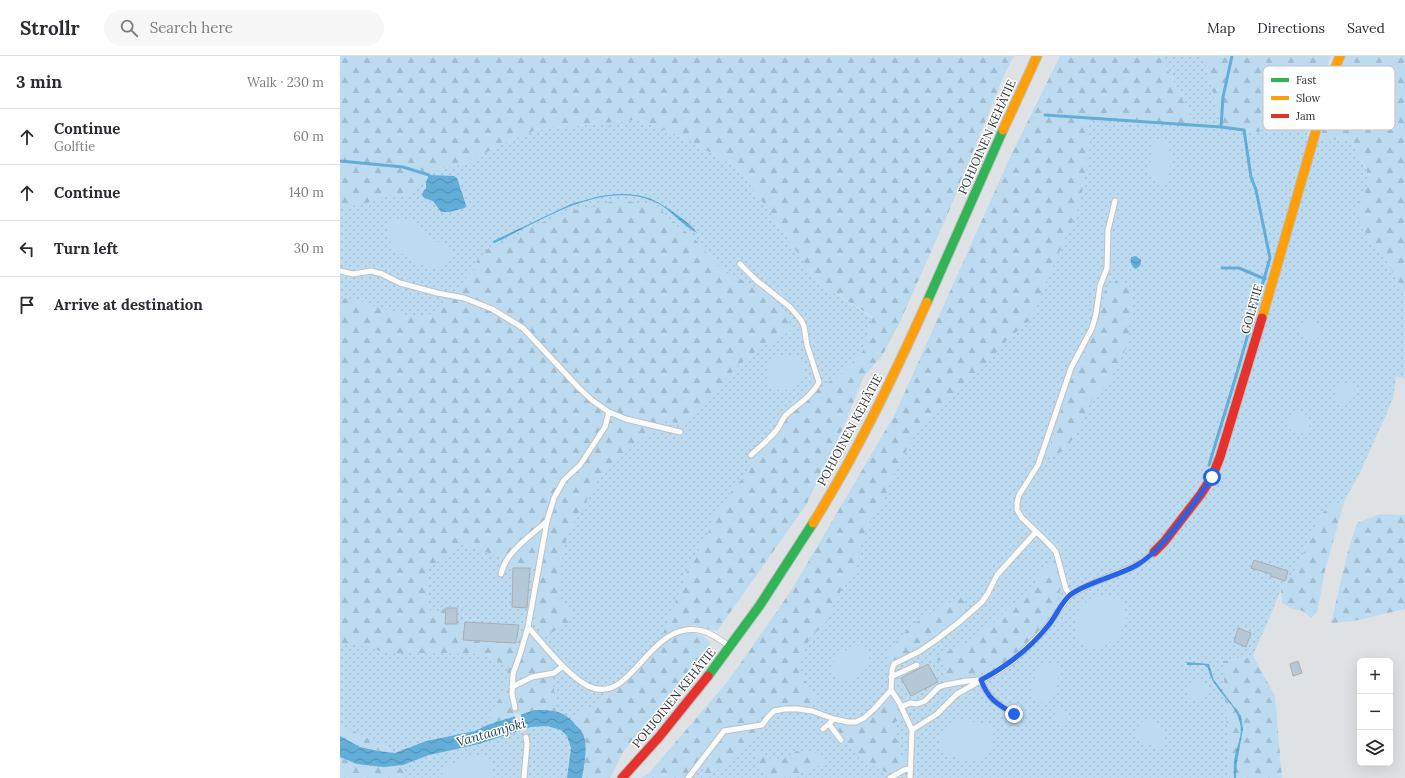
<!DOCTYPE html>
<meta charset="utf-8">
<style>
body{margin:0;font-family:Lora,serif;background:#f7f7f7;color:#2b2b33}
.controls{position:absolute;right:12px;bottom:12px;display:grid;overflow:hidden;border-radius:6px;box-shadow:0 4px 16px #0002}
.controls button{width:36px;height:36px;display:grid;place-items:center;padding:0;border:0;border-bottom:1px solid #e1e1e2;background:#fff;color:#2b2b33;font:20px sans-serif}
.stop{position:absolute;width:12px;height:12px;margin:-9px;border:3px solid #2563eb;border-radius:50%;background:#fff}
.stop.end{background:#2563eb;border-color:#fff;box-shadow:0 1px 4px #0008}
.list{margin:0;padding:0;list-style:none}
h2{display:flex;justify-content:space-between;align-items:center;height:52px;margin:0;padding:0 16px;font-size:17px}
h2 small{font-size:13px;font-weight:400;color:#7c7c81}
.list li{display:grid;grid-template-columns:26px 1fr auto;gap:12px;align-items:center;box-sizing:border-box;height:56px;padding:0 16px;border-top:1px solid #e1e1e2}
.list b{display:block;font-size:15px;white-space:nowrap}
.list p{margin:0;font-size:13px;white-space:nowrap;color:#7c7c81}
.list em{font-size:13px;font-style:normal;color:#7c7c81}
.icon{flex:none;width:22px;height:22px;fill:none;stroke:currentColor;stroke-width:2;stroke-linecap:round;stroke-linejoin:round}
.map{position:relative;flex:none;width:1065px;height:722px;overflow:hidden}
header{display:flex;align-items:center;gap:24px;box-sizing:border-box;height:56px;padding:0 20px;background:#fff;border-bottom:1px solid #e1e1e2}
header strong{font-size:19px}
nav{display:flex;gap:22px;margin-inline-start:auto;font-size:14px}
.search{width:280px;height:36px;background:#f7f7f7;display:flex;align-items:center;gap:10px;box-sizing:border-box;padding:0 14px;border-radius:22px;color:#7c7c81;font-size:15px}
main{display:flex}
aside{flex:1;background:#fff}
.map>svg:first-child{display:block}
.grass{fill:url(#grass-dots)}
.forest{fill:url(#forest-firs)}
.garden{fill:#bcdbf1}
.water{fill:url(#water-waves)}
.pier{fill:#dfe2e4}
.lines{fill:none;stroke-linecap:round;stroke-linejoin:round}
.stream{stroke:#62aed8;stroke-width:3}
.building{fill:#b4c8d5;stroke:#abadaf}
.lane-casing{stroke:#bec0c2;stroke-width:7}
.fast-casing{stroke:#bec0c2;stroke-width:11}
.slow-casing{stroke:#bec0c2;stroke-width:11}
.jam-casing{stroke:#bec0c2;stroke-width:11}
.lane{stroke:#fafbfb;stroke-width:5}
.fast{stroke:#30b455;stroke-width:9}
.slow{stroke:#ff9f0a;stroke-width:9}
.jam{stroke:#e5322d;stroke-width:9}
.route{stroke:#2563eb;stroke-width:5}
.labels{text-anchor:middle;stroke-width:3;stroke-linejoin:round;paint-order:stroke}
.street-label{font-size:12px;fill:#2f3133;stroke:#fff}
.water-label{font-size:13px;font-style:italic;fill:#153f58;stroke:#fff}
.key{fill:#fff;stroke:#c1c1c2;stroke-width:1}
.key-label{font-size:11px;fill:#2f3133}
</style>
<header>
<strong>Strollr</strong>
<div class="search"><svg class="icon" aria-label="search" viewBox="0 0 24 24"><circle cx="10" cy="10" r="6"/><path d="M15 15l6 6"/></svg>Search here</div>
<nav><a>Map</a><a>Directions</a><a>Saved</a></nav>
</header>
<main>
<aside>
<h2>3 min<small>Walk · 230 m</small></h2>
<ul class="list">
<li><svg class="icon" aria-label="ahead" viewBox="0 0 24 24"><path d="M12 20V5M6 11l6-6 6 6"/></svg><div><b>Continue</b><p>Golftie</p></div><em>60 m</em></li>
<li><svg class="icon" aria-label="ahead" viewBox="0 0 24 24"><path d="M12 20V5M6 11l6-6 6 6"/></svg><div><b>Continue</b></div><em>140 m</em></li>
<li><svg class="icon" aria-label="left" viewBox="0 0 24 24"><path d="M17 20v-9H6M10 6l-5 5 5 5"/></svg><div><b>Turn left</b></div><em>30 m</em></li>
<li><svg class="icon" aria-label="arrive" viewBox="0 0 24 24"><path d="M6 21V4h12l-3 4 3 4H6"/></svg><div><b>Arrive at destination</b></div></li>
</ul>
</aside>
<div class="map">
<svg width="1065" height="722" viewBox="0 0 1065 722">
<defs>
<pattern id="grass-dots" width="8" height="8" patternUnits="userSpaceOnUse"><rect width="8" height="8" fill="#bcdbf1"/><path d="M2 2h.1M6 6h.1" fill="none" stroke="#a2bccf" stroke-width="1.8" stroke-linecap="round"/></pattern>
<pattern id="forest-firs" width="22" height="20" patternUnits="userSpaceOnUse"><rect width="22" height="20" fill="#bcdbf1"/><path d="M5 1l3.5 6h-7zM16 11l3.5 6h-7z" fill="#a2bccf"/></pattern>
<pattern id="water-waves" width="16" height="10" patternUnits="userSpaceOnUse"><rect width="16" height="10" fill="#62aed8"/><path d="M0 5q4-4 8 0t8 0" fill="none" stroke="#518eb0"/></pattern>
</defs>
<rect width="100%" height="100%" fill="#dfe2e4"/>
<path class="grass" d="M821,0H864L881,71L919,76L983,21L967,80L1011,85L1048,153L1065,211V323L1056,320L1053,343L1019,419L1005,443L983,456L974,473L954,518L941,534L913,600L883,605L896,722H322L432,610L746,61L855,69Z
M296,64L318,71L347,83L398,112L432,159L477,226L533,262L524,295L498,322L327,601L231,692L227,722H0V138L30,146L48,138L66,139L89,118L107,111L130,106L159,89L196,74Z"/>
<path class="forest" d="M0,0H674L665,17L609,155L559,268L542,300L524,320L504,370L466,449L377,575L353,569L323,578L351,506L367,480L372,468L374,457L386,446L392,434L403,422L415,399L429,386L447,362L463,348L476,335L493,323L498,322L523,295L533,261L477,226L432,159L398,112L347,83L318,71L296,64L196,74L159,89L130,106L107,111L89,118L66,139L48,138L30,146L0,153Z
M720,0H821L855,69L761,62L750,65L746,74L752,81L739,151L690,264L669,282L644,310L617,332L573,382L555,416L543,445L525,474L519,498L517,512L506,527L497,541L487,565L470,582L461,601V617L469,633L476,639L470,651L451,649L436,651L414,667L385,670L374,682L367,694L345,722H301L309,717L388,625L451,535L555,358L672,97Z
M864,0H991L983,21L919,76L881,71Z
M1005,0H1065V211L1063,239L1050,211L1020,169L1017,150L1028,130L1027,114L1011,85L980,82Z
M274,144L316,149L335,168L354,182L380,212L428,238L439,249L448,263L452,273L439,283L423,290L403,305L341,369L329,364L318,370L294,389L257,426L228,477L222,502L219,531L220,546L232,554L228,568L203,581L194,566L202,508L190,512H173L163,501L122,489L88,512L87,542L91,557L106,552L105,568H117L125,566L123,584L176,587L179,569C184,595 175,596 170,617C167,632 170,647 175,660L147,669L155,649L165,636L168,612L155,603L139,598L47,597L18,589L0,587V242C8,243 17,244 25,247C47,254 67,263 91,258C101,256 108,250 108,240L118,236L127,220L135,213L137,204L150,191L171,185L186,173L230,155L257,151Z
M777,224L789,228L793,239L787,290L768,328L752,343L735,381L720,397L705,405L733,318L757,269L762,250L763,237Z
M1005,443L985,515L977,556L971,562L963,555L953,553L942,547L941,533L954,518L974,473L983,456Z
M1040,458L1065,459V553L1014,565L991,567L1008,495L1017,467Z
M707,506C709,507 712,509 714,511C727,524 718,547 710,561C703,572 680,595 669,604C662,609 654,614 646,618L641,613L629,622L607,626L605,625L606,608L601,605L589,603L623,589L653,567L670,550L688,539Z
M621,540L626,542L622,561L603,577L580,592L554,605L550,611L549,597L560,581L575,567Z
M189,576L218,609C211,617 201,615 191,618C186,620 180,624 175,627C177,610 185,594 189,576Z
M347,576L362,579L371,587L338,633L320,651L283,696L270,722H242L245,691L243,676L233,666L243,655L259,647L267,636L274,634L290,623L313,597L330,583Z
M913,600L935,640L942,722H890L883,605Z
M213,621L215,651L220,656C207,652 193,653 181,659L174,637V632L192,622Z
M550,643L556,650L562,663L555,666L557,678L559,700H567V711C561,713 552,717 546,716C535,713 509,693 503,684C499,679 498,672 494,667C525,673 525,664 545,644Z
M0,669C19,678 38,685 55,697C32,694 20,692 0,680Z
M420,673L421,677C409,685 404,694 394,703C385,711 373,717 362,722L363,710L367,701L385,677L394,675Z
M457,695L479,697L486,707L449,722H429C421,715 418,706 415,696L424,697C434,710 446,702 457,695Z
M0,701C19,712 42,712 63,709L64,722H0Z"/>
<path class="garden" d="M821,84L828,88C832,101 831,112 827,125L821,128C805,122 809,116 811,102C811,96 811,91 813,86Z
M55,163C60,163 66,162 70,165C76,169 82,176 88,181C94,185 103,187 108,190C116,197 110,207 102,210C82,217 27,184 55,163Z
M961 275a10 10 0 1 1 20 0a10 10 0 1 1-20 0Z
M444,300C449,300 457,300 461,305C468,315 462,330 451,333C448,334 444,334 441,334C438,334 435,334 432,332C425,327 425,314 430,307C434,303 438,301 444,300Z
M995 337a10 10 0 1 1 20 0a10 10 0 1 1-20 0Z
M948 367a11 11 0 1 1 22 0a11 11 0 1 1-22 0Z
M760,540C763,540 769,539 772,541C772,541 777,544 777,544C803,563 768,597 748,591C744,590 741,587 737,585C735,574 735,559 742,549C747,544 754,542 760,540Z
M515,590C546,588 522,623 505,624C501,624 497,622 494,620L491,610C497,600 504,594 515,590Z
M702,607C710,606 715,608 720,614C715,631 719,655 694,644C691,633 694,616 702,607Z
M859,625L867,628L868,636L865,642L857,643L849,642L847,637C849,630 851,627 859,625Z
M720,652C725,655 727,659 726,664L721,667L716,666L713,661L716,655Z
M618,664C624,665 640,666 645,668C663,675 650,703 634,705C626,706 606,697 599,692C598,676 604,671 618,664Z
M809,665L819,667C823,676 825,683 820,692C809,690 800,686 796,675L801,666Z
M140,700L149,702C154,709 154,714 149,722H101C103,707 127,701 140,700Z"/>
<path class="water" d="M89,119L114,120L117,122L126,149L125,152L109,156H101L93,145L84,142L82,139L84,134L86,133V126Z
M276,138C304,137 316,143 339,160C345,165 353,170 357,177C341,169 330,152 313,145C263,125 205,162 161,184L154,187L153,185L231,148L260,140Z
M796,200L801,204C801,209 800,211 795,213C791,209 790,206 791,201Z
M847,606L869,608L874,624L901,660L903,673L897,706L896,722H894C894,715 893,707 895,700C897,689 903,679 900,667C896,646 872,634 868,612L864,609H847Z
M195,654C211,654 223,654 234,667C236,670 241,673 242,676C249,687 244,710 242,722H227L231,692L227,680L221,674L207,670L191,671L139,688L89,699L63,709L44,711L25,709L17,708L0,701V680L20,691L38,695L55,697L86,685L135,675L147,669Z"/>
<path class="pier" d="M180,657L187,674L181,677L174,658Z"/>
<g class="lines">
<path class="stream" d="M705,59L881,71
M0,105L63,111L89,119
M882,212H899L925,223
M869,409L896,320L930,202L916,134L911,121L904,74L881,71L883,41L892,0"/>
</g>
<path class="building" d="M914,504L948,515L945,525L930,520L931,518L911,512Z
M173,512H190L187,552L172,551Z
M106,552H117V568H105Z
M125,566L179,569L176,587L123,584Z
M898,572L911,577L906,591L894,586Z
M958,605L962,617L953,620L950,608Z
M588,608L598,626L571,640L561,622Z"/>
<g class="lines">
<defs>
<path id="lane" d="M400,208L416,224L450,251L461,264L464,270L467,289L479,326C472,340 458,348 446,359C442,363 440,370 436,375C428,384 420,391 411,399
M0,215L13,218L31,215L42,218L60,227L97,237L124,242L152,253L183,272L239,332L253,345L269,356L265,371L240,409L224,424L214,442L207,465L188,571L181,595L173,618L172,638L175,652
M269,356L286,363L340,376
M161,518C166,495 191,480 207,465
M730,539L726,533L716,496L708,487L682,462L677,454V447L679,439L698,409L731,312L752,272L756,258L760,230L767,212L768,174L775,145
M188,571C204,589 227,619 248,630C293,652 308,561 363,575C373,578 381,584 389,590
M551,621L577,609
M172,631L192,621L214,617L223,610
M551,634L559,646L572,674
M561,651L570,647L577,648L585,645L599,631L605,629L627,625L641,624C648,643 657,648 674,658
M489,668L501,684
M483,673L492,665
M184,722L187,688L186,681
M348,722L384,675L422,669L428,661L434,655L445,653H458L472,655L494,663L508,666H516L524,662L534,653L551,634L552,614L554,608L580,595L596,584L618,567L642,546L648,537L657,519L696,476
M550,722L564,714L570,712
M570,722L572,674L597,658L617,638L660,614L675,603L706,572L730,539L751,528L797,509L813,497"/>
<path id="fast" d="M587,246L663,74
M368,620L420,549L473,467"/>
<path id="slow" d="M663,74L697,0
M922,262L991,22L1000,0
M473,467C517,397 553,322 587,246"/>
<path id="jam" d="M814,496L824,486L861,438L872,421L880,401L922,262
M282,722L319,681L368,620"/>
</defs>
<use href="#lane" class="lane-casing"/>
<use href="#fast" class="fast-casing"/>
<use href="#slow" class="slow-casing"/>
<use href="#jam" class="jam-casing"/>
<use href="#lane" class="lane"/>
<use href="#fast" class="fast"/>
<use href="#slow" class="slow"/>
<use href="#jam" class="jam"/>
</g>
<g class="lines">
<path class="route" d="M674,658C657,648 648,643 641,624C666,611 688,594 707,571C715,562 721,547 730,539C747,526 778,520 797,509C815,498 827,482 840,466C851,451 862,437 872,421"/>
</g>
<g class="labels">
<g class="street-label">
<text transform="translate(647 81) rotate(-66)" y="4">POHJOINEN KEHÄTIE</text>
<text transform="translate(912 253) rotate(-74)" y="4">GOLFTIE</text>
<text transform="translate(510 374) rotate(-62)" y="4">POHJOINEN KEHÄTIE</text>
<text transform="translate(334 642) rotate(-51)" y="4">POHJOINEN KEHÄTIE</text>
</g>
<g class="water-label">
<text transform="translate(151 676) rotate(-16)" y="5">Vantaanjoki</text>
</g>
</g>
<rect x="923" y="10" width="132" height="64" rx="6" class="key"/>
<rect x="931" y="22" width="18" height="4" fill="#30b455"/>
<rect x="931" y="40" width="18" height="4" fill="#ff9f0a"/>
<rect x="931" y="58" width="18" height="4" fill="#e5322d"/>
<g class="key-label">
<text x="956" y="28">Fast</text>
<text x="956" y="46">Slow</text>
<text x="956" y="64">Jam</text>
</g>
</svg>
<div class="controls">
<button>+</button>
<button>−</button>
<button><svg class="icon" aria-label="layers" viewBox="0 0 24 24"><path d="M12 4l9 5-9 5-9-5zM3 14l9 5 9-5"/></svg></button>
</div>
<div class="stop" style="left:872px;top:421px"></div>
<div class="stop end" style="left:674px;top:658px"></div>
</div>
</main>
